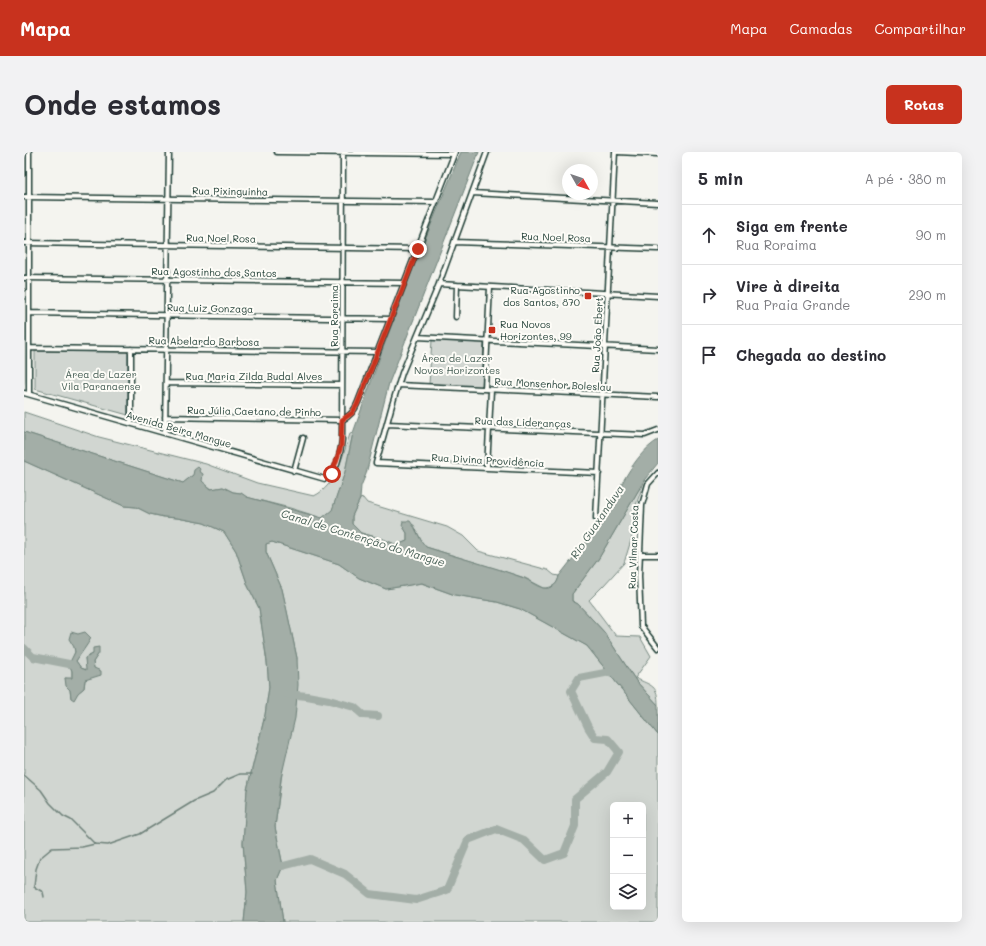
<!DOCTYPE html>
<html lang="pt">
<meta charset="utf-8">
<style>
body{margin:0;font-family:Mali,sans-serif;background:#f2f2f3;color:#2b2b33}
.controls{position:absolute;right:12px;bottom:12px;display:grid;overflow:hidden;border-radius:6px;box-shadow:0 4px 16px #0002}
.controls button{width:36px;height:36px;display:grid;place-items:center;padding:0;border:0;border-bottom:1px solid #e1e1e2;background:#fff;color:#2b2b33;font:20px sans-serif}
.compass{position:absolute;left:538px;top:12px;width:36px;height:36px;border-radius:50%;background:#fff;box-shadow:0 4px 16px #0002;rotate:130deg}
.stop{position:absolute;width:12px;height:12px;margin:-9px;border:3px solid #c8321e;border-radius:50%;background:#fff}
.stop.end{background:#c8321e;border-color:#fff;box-shadow:0 1px 4px #0008}
.list{margin:0;padding:0;list-style:none}
h2{display:flex;justify-content:space-between;align-items:center;height:52px;margin:0;padding:0 16px;font-size:17px}
h2 small{font-size:13px;font-weight:400;color:#7c7c81}
.list li{display:grid;grid-template-columns:26px 1fr auto;gap:12px;align-items:center;box-sizing:border-box;height:60px;padding:0 16px;border-top:1px solid #e1e1e2}
.list b{display:block;font-size:15px;white-space:nowrap}
.list p{margin:0;font-size:13px;white-space:nowrap;color:#7c7c81}
.list em{font-size:13px;font-style:normal;color:#7c7c81}
.icon{flex:none;width:22px;height:22px;fill:none;stroke:currentColor;stroke-width:2;stroke-linecap:round;stroke-linejoin:round}
.map{position:relative;flex:none;width:634px;height:770px;overflow:hidden;border-radius:6px}
header{display:flex;align-items:center;gap:24px;box-sizing:border-box;height:56px;padding:0 20px;background:#c8321e;color:#fff}
header strong{font-size:19px}
nav{display:flex;gap:22px;margin-inline-start:auto;font-size:14px}
.intro{display:flex;align-items:center;justify-content:space-between;box-sizing:border-box;height:96px;padding:0 24px}
h1{margin:0;font-size:28px}
.button{padding:10px 18px;border-radius:6px;background:#c8321e;color:#fff;font-size:14px;font-weight:700}
main{display:flex;gap:24px;padding:0 24px}
aside{flex:1;background:#fff;border-radius:6px;box-shadow:0 4px 16px #0002}
.map>svg:first-child{display:block}
.built{fill:#e2e5df}
.green{fill:#d1d6d1;stroke:#788a82;fill-rule:evenodd}
.water{fill:#a3aea7;stroke:#6e8179}
.lines{fill:none;stroke-linecap:round;stroke-linejoin:round}
.stream{stroke:#6e8179;stroke-width:1.5}
.river{stroke:#a3aea7;stroke-width:8}
.minor-casing{stroke:#1f3d34;stroke-width:7}
.minor{stroke:#fdfcf7;stroke-width:4}
.route{stroke:#c8321e;stroke-width:5}
.poi-dot{fill:#c8321e;stroke:#fdfcf7;stroke-width:1.5}
.labels{text-anchor:middle;stroke-width:4;stroke-linejoin:round;paint-order:stroke}
.street-label{font-size:10px;fill:#1f3d34;stroke:#fdfcf7}
.poi-label{font-size:10px;fill:#1f3d34;stroke:#fdfcf7;text-anchor:end}
.park-label{font-size:10px;fill:#435c53;stroke:#fdfcf7}
.water-label{font-size:11px;font-style:italic;fill:#475f56;stroke:#fdfcf7}
</style>
<header>
<strong>Mapa</strong>
<nav><a>Mapa</a><a>Camadas</a><a>Compartilhar</a></nav>
</header>
<div class="intro"><h1>Onde estamos</h1><a class="button">Rotas</a></div>
<main>
<div class="map">
<svg width="634" height="770" viewBox="0 0 634 770">
<rect width="100%" height="100%" fill="#f4f4ef"/>
<filter id="ink" filterUnits="userSpaceOnUse"><feTurbulence type="fractalNoise" baseFrequency=".025" numOctaves="2"/><feDisplacementMap in="SourceGraphic" scale="8" xChannelSelector="R" yChannelSelector="G"/><feConvolveMatrix kernelMatrix="1 2 1 2 8 2 1 2 1" color-interpolation-filters="sRGB"/></filter>
<g filter="url(#ink)">
<path class="built" d="M0,164L3,227L0,233Z"/>
<path class="green" d="M408,188L460,190L458,235L405,232Z
M11,199L104,200V263L11,237Z
M0,260L75,285L182,312L233,331L290,344C312,334 319,303 326,282L329,281L321,320L308,359L298,366L266,356L222,345L217,341L209,340L199,335L188,337L169,323L159,331L0,280Z
M0,309L100,354L112,355L126,362L140,365L153,366L180,371L200,380L212,399L224,434L235,456L243,510L245,535L241,563L223,638L219,691L223,740L220,770H0ZM63,493L59,496L52,509L57,516L63,518L61,506L69,502L75,501L69,510L70,516L61,528L60,536L47,546L46,538L41,526L48,527V519L46,512L51,500L50,495Z
M621,327L612,353L608,385L600,411L580,433L565,448L592,484L616,485L627,504L611,526C628,534 634,533 634,553L612,529L580,480L554,452L548,449V442L575,406Z
M339,346L343,351L423,375L439,384L454,399L524,418L530,423L535,424C534,432 528,436 520,436L501,426L402,395L399,393L390,373H378L383,381V389L373,393L359,387L337,381L328,372V364L336,347Z
M248,390L315,412L335,426L362,437L397,431L431,443L473,450L496,457L563,494L634,583V770H259L253,728L259,714L251,675L273,506L258,437L242,400V392ZM589,653H619V755H589Z"/>
<path class="water" d="M437,0H455L365,231L342,322L337,334L336,347L328,364V372L337,381L359,387L373,393L383,389V381L378,373L379,369H386C393,377 395,388 402,395C435,406 468,414 500,426C507,429 513,434 520,436C528,438 534,431 535,424L576,372V368L580,365C595,339 608,304 634,288V311L621,327L575,406L548,442V449L554,452L580,480L612,529L634,553V583L563,494L496,457L473,450L431,443L398,431L362,437L335,426L315,412L248,390L242,392V400L258,437L263,459L273,506L274,533L271,566L257,626L251,675L259,714L253,728L259,770H220L223,740L219,691L223,638L241,563L245,535L243,510L235,456L224,434L212,399L200,380L180,371L153,366L140,365L126,362L112,355L100,354L0,309V280L159,331L169,323L170,318L174,315L176,317L175,319L179,322L178,329L187,337L199,335L209,340L217,341L223,345L298,366L308,358L321,320L329,281L358,199L390,114Z
M47,480L54,482L61,480L67,486C63,494 57,501 52,509L57,516L62,518L61,506L69,502V496L75,495V501L69,510L70,516L77,519V523L61,528L60,536L54,541L50,548L47,546L46,538L42,534L41,526H48V519L45,512L51,500L50,495L45,487Z"/>
<g class="lines">
<path class="stream" d="M0,623L17,638L26,651L39,664L47,668L71,692L58,695L28,696L16,706L12,717L10,735L19,740L20,745
M71,692L84,693L116,682L170,649L189,641L202,628L216,622H228"/>
<path class="river" d="M0,496L9,505L45,512
M263,542L283,544L305,548L330,555L339,563L354,564
M249,714H259L286,707L321,722L346,742L392,748L423,738L444,688L472,677L500,688L521,708L540,701L551,674V647L583,620L595,600L584,587L571,586L564,575L547,539L555,526L586,520L594,517"/>
<defs>
<path id="minor" d="M5,0V242
M253,0L430,2
M463,0L415,132L378,221L368,253L352,311L575,321
M593,0L634,2
M448,41L634,51
M0,45L412,50
M430,90L634,97
M0,91L394,97
M0,126L380,131
M415,132L634,144
M5,161L367,167
M432,165L433,133
M393,185L634,197
M5,196L354,200
M142,231L318,233
M374,233L634,245
M461,237L466,135
M0,241L301,327C312,325 317,298 318,288L319,0
M141,265L318,268C327,264 331,258 334,250L431,0
M107,271V197
M363,272L621,283L634,278
M141,281L145,0
M463,316L467,238
M270,319L279,286
M634,321L624,332L618,353L615,424L617,474L634,496
M572,366L591,0
M616,403H634"/>
</defs>
<use href="#minor" class="minor-casing"/>
<use href="#minor" class="minor"/>
</g>
</g>
<g class="lines" filter="url(#ink)">
<path class="route" d="M308,322L317,294L318,268L328,261L333,253L394,97"/>
</g>
<g class="poi-dot">
<rect x="560" y="140" width="8" height="8" rx="2"/>
<rect x="464" y="174" width="8" height="8" rx="2"/>
</g>
<g class="labels">
<g class="street-label">
<text transform="translate(206 39) rotate(1)" y="4">Rua Pixinguinha</text>
<text transform="translate(532 85) rotate(2)" y="4">Rua Noel Rosa</text>
<text transform="translate(197 86) rotate(1)" y="4">Rua Noel Rosa</text>
<text transform="translate(190 120) rotate(1)" y="4">Rua Agostinho dos Santos</text>
<text transform="translate(186 156) rotate(1)" y="4">Rua Luiz Gonzaga</text>
<text transform="translate(310 164) rotate(-90)" y="4">Rua Roraima</text>
<text transform="translate(573 183) rotate(-87)" y="4">Rua João Ebert</text>
<text transform="translate(180 189) rotate(1)" y="4">Rua Abelardo Barbosa</text>
<text x="230" y="228">Rua Maria Zilda Budal Alves</text>
<text transform="translate(529 232) rotate(3)" y="4">Rua Monsenhor Boleslau</text>
<text transform="translate(230 259) rotate(1)" y="4">Rua Júlia Caetano de Pinho</text>
<text transform="translate(499 270) rotate(2)" y="4">Rua das Lideranças</text>
<text transform="translate(155 277) rotate(16)" y="4">Avenida Beira Mangue</text>
<text transform="translate(464 308) rotate(3)" y="4">Rua Divina Providência</text>
<text transform="translate(609 395) rotate(-88)" y="4">Rua Vilmar Costa</text>
</g>
<g class="poi-label">
<text x="556" y="142">Rua Agostinho<tspan x="556" dy="12">dos Santos, 870</tspan></text>
<text x="476" y="176" text-anchor="start">Rua Novos<tspan x="476" dy="12">Horizontes, 99</tspan></text>
</g>
<g class="park-label">
<text x="433" y="210">Área de Lazer<tspan x="433" dy="12">Novos Horizontes</tspan></text>
<text x="77" y="226">Área de Lazer<tspan x="77" dy="12">Vila Paranaense</tspan></text>
</g>
<g class="water-label">
<text transform="translate(573 370) rotate(-56)" y="4">Rio Guaxanduva</text>
<text transform="translate(339 386) rotate(17)" y="4">Canal de Contenção do Mangue</text>
</g>
</g>
</svg>
<div class="controls">
<button>+</button>
<button>−</button>
<button><svg class="icon" aria-label="layers" viewBox="0 0 24 24"><path d="M12 4l9 5-9 5-9-5zM3 14l9 5 9-5"/></svg></button>
</div>
<svg class="compass" viewBox="-18 -18 36 36"><path d="M0-13l5 13h-10z" fill="#e53935"/><path d="M0 13l5-13h-10z" fill="#7c7c81"/></svg>
<div class="stop" style="left:308px;top:322px"></div>
<div class="stop end" style="left:394px;top:97px"></div>
</div>
<aside>
<h2>5 min<small>A pé · 380 m</small></h2>
<ul class="list">
<li><svg class="icon" aria-label="ahead" viewBox="0 0 24 24"><path d="M12 20V5M6 11l6-6 6 6"/></svg><div><b>Siga em frente</b><p>Rua Roraima</p></div><em>90 m</em></li>
<li><svg class="icon" aria-label="right" viewBox="0 0 24 24"><path d="M7 20v-9h11M14 6l5 5-5 5"/></svg><div><b>Vire à direita</b><p>Rua Praia Grande</p></div><em>290 m</em></li>
<li><svg class="icon" aria-label="arrive" viewBox="0 0 24 24"><path d="M6 21V4h12l-3 4 3 4H6"/></svg><div><b>Chegada ao destino</b></div></li>
</ul>
</aside>
</main>
